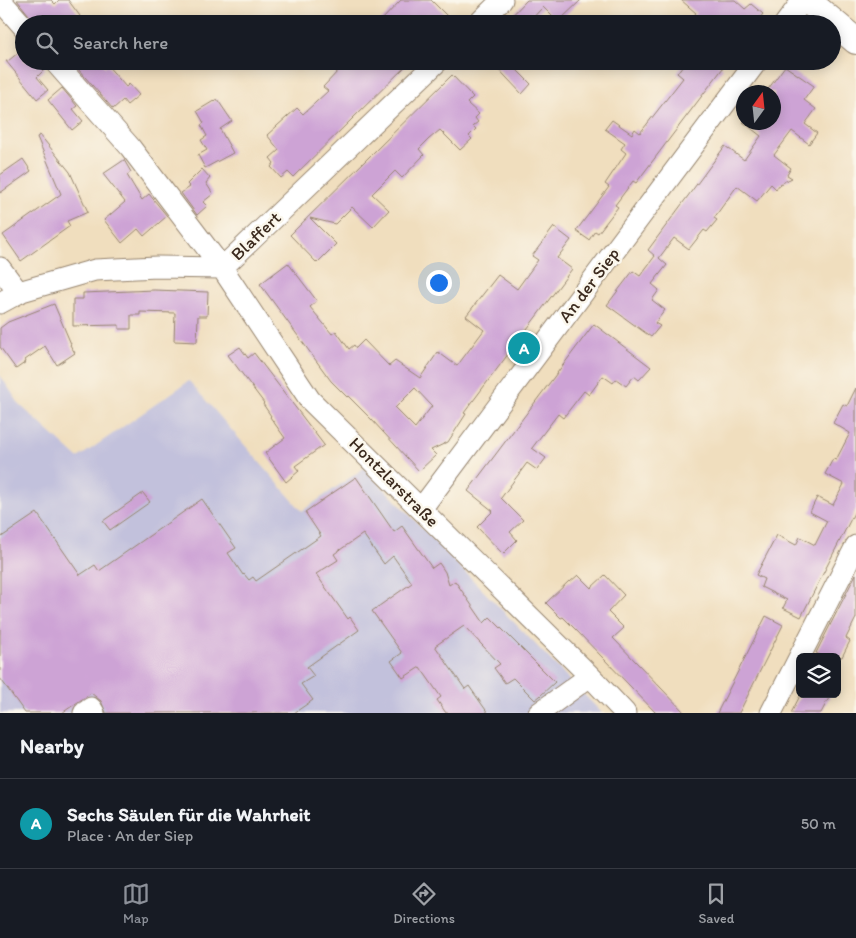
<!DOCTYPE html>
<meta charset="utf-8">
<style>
body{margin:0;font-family:Itim,sans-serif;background:#20242c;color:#f1f3f6}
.controls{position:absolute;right:15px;bottom:15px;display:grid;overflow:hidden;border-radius:8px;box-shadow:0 2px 12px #0003}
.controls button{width:45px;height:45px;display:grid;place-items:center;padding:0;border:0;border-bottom:1px solid #363941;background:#171b24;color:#f1f3f6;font:25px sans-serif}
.compass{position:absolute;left:736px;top:85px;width:45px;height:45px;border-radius:50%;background:#171b24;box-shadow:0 2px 12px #0003;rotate:15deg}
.you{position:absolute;left:438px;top:282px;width:18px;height:18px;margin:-12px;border:4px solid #fff;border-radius:50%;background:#1a73e8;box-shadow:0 0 0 8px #1a73e833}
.badge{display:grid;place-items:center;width:32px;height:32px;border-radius:50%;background:#8c9099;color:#fff;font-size:16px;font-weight:700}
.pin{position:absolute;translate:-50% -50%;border:2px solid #fff;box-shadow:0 1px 5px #0006}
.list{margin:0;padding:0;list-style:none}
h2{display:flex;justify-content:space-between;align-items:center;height:65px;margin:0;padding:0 20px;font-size:21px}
h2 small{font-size:16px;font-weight:400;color:#9ea1a6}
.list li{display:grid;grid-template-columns:32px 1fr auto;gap:15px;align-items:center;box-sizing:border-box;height:90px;padding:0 20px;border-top:1px solid #363941}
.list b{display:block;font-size:19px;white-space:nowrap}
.list p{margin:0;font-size:16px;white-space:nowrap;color:#9ea1a6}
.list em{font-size:16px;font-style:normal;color:#9ea1a6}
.icon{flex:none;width:28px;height:28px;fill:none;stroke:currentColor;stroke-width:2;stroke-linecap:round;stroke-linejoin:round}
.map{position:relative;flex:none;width:856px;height:713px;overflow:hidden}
.search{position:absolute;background:#171b24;box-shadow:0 2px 12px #0003;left:15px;right:15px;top:15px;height:55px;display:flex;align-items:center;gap:12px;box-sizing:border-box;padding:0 18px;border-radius:28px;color:#9ea1a6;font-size:19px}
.sheet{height:155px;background:#171b24}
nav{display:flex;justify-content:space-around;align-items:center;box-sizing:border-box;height:70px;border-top:1px solid #363941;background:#171b24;font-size:14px;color:#9ea1a6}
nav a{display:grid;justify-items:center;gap:2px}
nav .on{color:#8c9099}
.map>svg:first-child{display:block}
.industrial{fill:#c2c1dc}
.building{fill:#cda3d5;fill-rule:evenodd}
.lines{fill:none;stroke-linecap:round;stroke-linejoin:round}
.minor-casing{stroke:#96846e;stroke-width:23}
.major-casing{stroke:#96846e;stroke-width:28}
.minor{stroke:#fff;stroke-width:21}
.major{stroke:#fff;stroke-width:26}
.labels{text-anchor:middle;stroke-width:5;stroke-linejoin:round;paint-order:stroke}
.street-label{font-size:18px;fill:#3b2a1e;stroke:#fbf7ec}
</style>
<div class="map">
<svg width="856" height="713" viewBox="0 0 856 713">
<rect width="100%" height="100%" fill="#fbf7ec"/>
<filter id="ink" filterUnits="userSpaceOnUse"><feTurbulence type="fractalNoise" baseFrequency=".02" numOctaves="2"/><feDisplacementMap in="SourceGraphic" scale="10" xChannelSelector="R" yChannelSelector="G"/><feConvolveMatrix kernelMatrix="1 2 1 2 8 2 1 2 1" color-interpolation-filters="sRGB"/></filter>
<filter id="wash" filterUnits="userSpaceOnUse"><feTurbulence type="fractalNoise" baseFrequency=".0096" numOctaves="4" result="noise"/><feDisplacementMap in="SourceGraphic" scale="20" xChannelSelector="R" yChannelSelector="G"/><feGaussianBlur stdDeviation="1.12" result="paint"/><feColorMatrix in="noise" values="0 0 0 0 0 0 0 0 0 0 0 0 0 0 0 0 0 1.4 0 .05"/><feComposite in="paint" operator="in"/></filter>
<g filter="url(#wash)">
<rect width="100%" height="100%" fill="#f0debe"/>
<path class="industrial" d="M0,375L20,405L78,458L189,381L302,511L364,468L602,713H0Z"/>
<g id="blocks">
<path class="building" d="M17,0H51L55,4L59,0H68L80,16L76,24H36Z
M401,0H431L455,24H378Z
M527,0H581L558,22L543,7L527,24H504Z
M681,0H735L745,9L751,4L763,14L755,24H699L692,18L696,13Z
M24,48V61H42L45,69L37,77L48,90L37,99L6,61H8Z
M71,61H100L105,67L107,65L126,87L129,84L139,95L127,105L123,100L113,109Z
M333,61H411L293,177L288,172L281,178L271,167L274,163L270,158L279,150L267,135L297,108L303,114L328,91L323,87L340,69Z
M491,61H508L531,84L522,94Z
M686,61H714L723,68L636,183L633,181L615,205L618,207L598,233L595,231L589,240L576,231L609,187L605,184L626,153L621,149L625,143L605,129L612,120L632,134L635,129L640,133L683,78L677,73Z
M785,66L814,86L804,100L816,109L805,124L817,133L809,144L792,131L774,155L791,168L787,175L792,178L780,184L776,189L771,184L757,201L737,186L714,218L717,220L707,232L704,230L689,249L674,238L659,258L667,265L652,284L659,290L652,300L665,310L655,323L660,326L651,337L607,305L633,271L640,276L655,256L648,250L725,146L744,160L761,136L743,122H774V92H766Z
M452,75L473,97L467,103L479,114L475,118L478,122L473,126L476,129L469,136L472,139L460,150L440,130L429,139L419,149L424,155L402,178L395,171L372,194L389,210L373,227L352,207L335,224L310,218L336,244L317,263L290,235Z
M62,88L77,106L73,109L83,121L72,130L48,100Z
M217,99L232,121L220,129L233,153L205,168L198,155L207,150L201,140L207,136L201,125L204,123L197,111Z
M40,135L70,172L88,212L67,221L70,226L21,261L3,235L61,194L37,137Z
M23,159L31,171L0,193V175Z
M124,160L131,172L127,175L142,200L149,194L167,216L144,236L138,229L122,243L104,220L125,202L103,174Z
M202,169L210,178L206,183L213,194L203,202L207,206L197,215L181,193L190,187L187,184Z
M554,227L571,240L557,258L572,269L464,413L466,414L448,442L431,450L436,455L419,471L372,420L348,396L347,397L331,381L260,284L288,263L317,301L310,307L332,334L336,331L349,349L354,345L356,348L364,340L389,366L395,361L420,378L438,352L457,366L484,330L466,316L498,275L517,289L538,260L532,256ZM415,388L432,406L415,428L395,408Z
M154,290L208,292L207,316H198L197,342L174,341L175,313L140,312V315H131V329H119V325L73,326V299H83V293Z
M54,304L71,344L70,345L75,353L57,365L45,346L25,360L26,362L16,369L0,347V328L8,322Z
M594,324L651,367L639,380L634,376L626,386L616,379L613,383L603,376L589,395L584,391L563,418L558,414L532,448L546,458L537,470L527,463L501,498L523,520L510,532L517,540L503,554L477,527L493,511L468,491Z
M240,347L248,358L254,353L324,445L295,466L299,471L286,482L265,453L285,438L270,417L271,416L263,404L264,403L228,355Z
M856,388V509L801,617L783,608L787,600L761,587L764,579L756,575L777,535L796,545L800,537L815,545L827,521L810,512L817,497L833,505L844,484L825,474L833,459L836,460L850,433L833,423L843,404L847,406Z
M356,477L394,532L402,526L432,568L439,563L445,572L449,585L455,581L484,623L490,617L555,682L540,696L535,700L513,678L505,683L494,668L500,664L464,626L435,646L465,689L469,686L488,713H446L437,700L441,697L420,667L403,678L391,661L402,653L372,611L412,583L393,556L384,564L363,534L334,554L338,560L316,574L348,619L350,617L359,630L307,667L314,676L301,684L313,700L294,713H106L101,701L91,693L62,713H25L0,678V538L37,513L80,575L95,565L99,571L202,499L236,548L228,553L243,575L244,574L249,580L253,577L256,581L321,536L305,512Z
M143,493L150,502L110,530L103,521Z
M856,574V618L846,638L850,641L842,657H824L816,653Z
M578,575L591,588L605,575L624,595L608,612L624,628L613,638L685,713H656L576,630L563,617L561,618L546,603L569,581L570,582Z
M766,616L783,625L739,713H717Z
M801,694H831L821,713H791Z"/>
</g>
</g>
<g filter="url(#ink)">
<use href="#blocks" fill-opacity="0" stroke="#96846e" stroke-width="1"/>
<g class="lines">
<defs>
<path id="minor" d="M0,0L24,27
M478,24L502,0
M785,24L803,0
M54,61L130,147L222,268L310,400L590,676L625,713
M0,268L19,293
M222,268L438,61
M0,303L22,291L95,270L157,267L222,268
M421,509L757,61
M84,713L91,708L94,713
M539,713L590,676
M771,713L856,546"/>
<path id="major" d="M807,0L856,41"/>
</defs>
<use href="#minor" class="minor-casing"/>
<use href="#major" class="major-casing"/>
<use href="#minor" class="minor"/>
<use href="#major" class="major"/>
</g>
</g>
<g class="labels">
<g class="street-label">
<text transform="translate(256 236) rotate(-44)" y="6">Blaffert</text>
<text transform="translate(589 285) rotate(-53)" y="6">An der Siep</text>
<text transform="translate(394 482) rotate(45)" y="6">Hontzlarstraße</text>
</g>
</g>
</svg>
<div class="controls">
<button><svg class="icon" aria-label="layers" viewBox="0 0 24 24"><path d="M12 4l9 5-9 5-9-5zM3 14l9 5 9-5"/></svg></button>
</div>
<svg class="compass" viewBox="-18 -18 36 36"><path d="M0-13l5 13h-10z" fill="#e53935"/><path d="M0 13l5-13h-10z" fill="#9ea1a6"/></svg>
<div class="you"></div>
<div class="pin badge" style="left:524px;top:348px;background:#0f9aa8">A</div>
<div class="search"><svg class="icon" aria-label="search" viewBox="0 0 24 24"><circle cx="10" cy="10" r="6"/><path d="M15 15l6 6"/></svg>Search here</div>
</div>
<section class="sheet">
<h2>Nearby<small></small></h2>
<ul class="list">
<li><span class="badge" style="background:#0f9aa8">A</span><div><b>Sechs Säulen für die Wahrheit</b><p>Place · An der Siep</p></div><em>50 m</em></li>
</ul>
</section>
<nav>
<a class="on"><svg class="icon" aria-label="map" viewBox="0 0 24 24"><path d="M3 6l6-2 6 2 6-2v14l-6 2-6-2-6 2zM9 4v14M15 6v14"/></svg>Map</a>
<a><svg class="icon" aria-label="directions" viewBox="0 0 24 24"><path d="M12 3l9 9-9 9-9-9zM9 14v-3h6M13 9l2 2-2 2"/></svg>Directions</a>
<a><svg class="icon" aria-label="saved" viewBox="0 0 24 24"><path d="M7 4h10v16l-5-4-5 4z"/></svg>Saved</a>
</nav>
